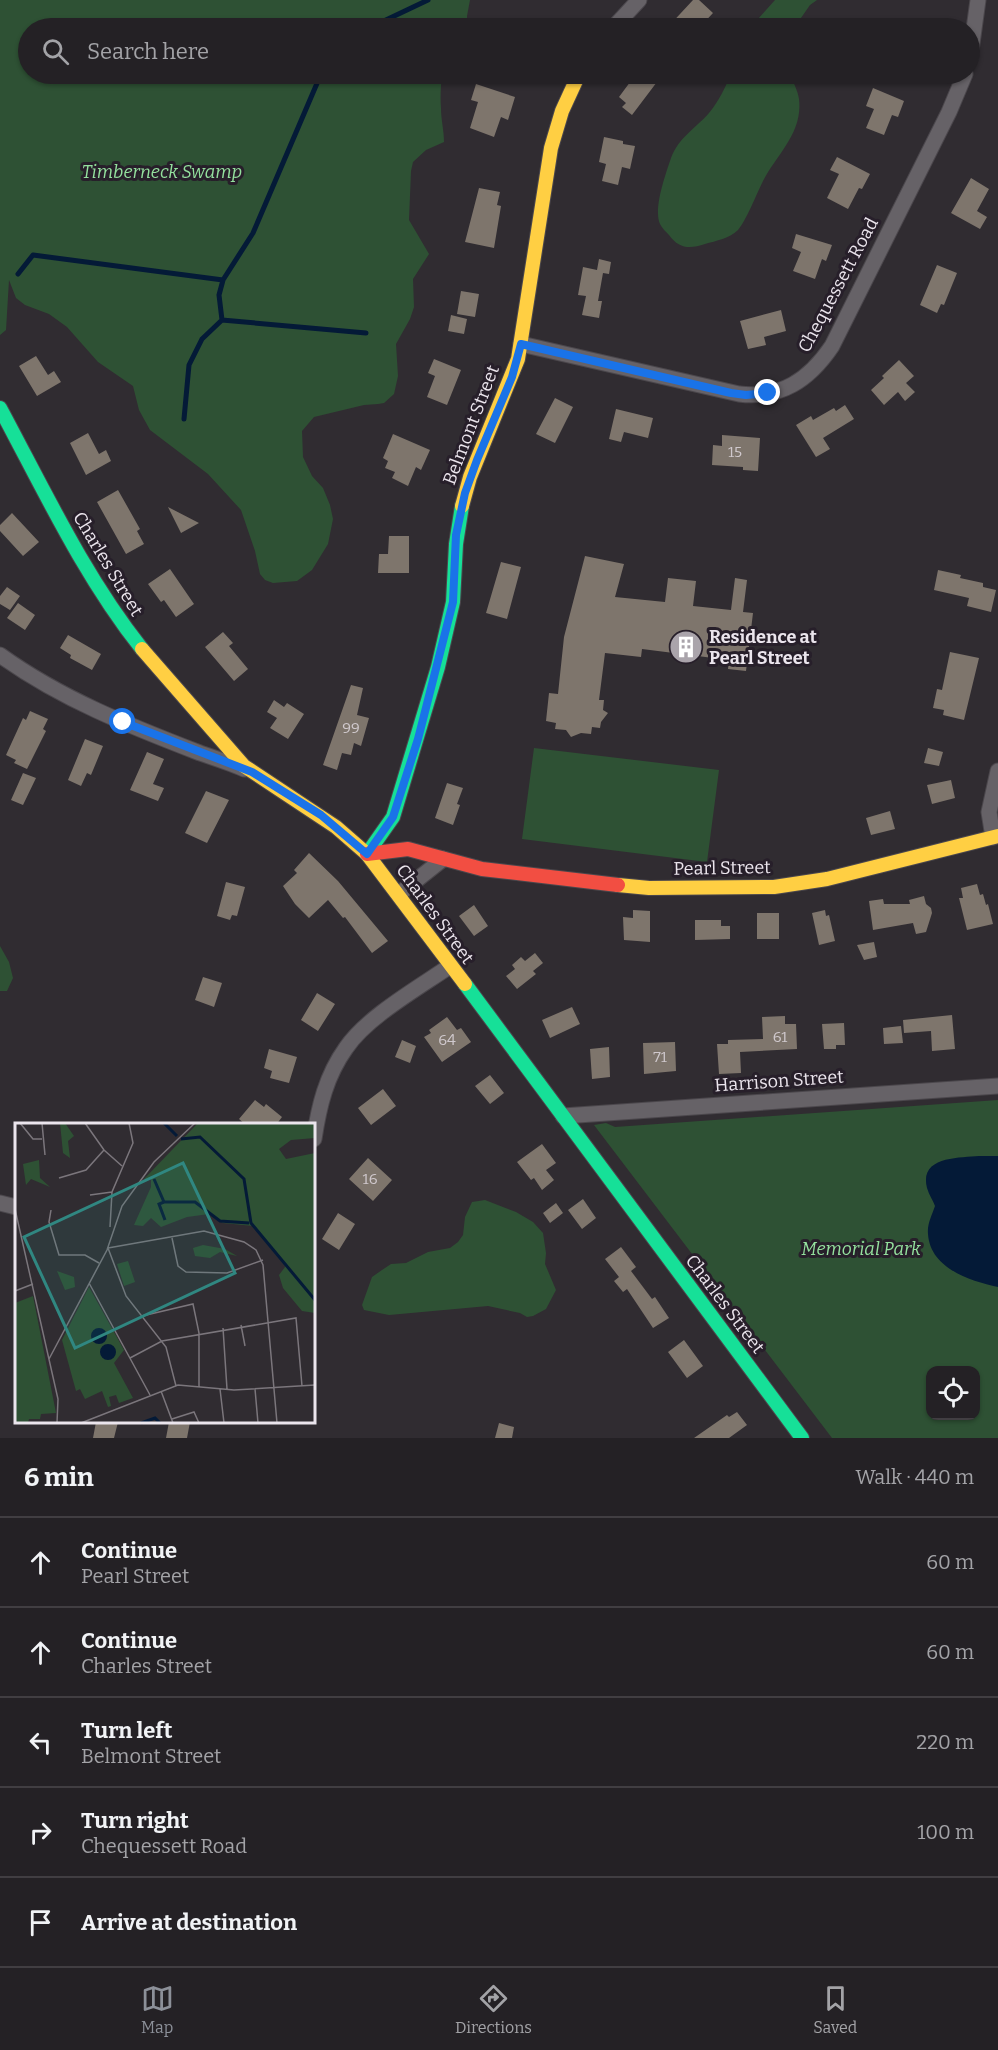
<!DOCTYPE html>
<meta charset="utf-8">
<style>
body{margin:0;font-family:Bitter,serif;background:#302e32;color:#f1f3f6}
.controls{position:absolute;right:18px;bottom:18px;display:grid;overflow:hidden;border-radius:12px;box-shadow:0 2px 4px #0004}
.controls button{width:54px;height:54px;display:grid;place-items:center;padding:0;border:0;border-bottom:2px solid #413e42;background:#242125;color:#f1f3f6;font:30px sans-serif}
.stop{position:absolute;width:18px;height:18px;margin:-14px;border:4px solid #1a73e8;border-radius:50%;background:#fff}
.stop.end{background:#1a73e8;border-color:#fff;box-shadow:0 2px 6px #0008}
.list{margin:0;padding:0;list-style:none}
h2{display:flex;justify-content:space-between;align-items:center;height:78px;margin:0;padding:0 24px;font-size:26px}
h2 small{font-size:20px;font-weight:400;color:#a3a3a7}
.list li{display:grid;grid-template-columns:39px 1fr auto;gap:18px;align-items:center;box-sizing:border-box;height:90px;padding:0 24px;border-top:2px solid #413e42}
.list b{display:block;font-size:22px;white-space:nowrap}
.list p{margin:0;font-size:20px;white-space:nowrap;color:#a3a3a7}
.list em{font-size:20px;font-style:normal;color:#a3a3a7}
.icon{flex:none;width:33px;height:33px;fill:none;stroke:currentColor;stroke-width:2;stroke-linecap:round;stroke-linejoin:round}
.map{position:relative;flex:none;width:998px;height:1438px;overflow:hidden}
.search{position:absolute;background:#242125;box-shadow:0 2px 4px #0004;left:18px;right:18px;top:18px;height:66px;display:flex;align-items:center;gap:15px;box-sizing:border-box;padding:0 21px;border-radius:33px;color:#a3a3a7;font-size:22px}
.sheet{height:528px;background:#242125}
nav{display:flex;justify-content:space-around;align-items:center;box-sizing:border-box;height:84px;border-top:2px solid #413e42;background:#242125;font-size:16px;color:#a3a3a7}
nav a{display:grid;justify-items:center;gap:3px}
nav .on{color:#8c9099}
.map>svg:first-child{display:block}
.green{fill:#2e5134;fill-rule:evenodd}
.water{fill:#041a37}
.lines{fill:none;stroke-linecap:round;stroke-linejoin:round}
.stream{stroke:#041a37;stroke-width:5}
.building{fill:#7e756c}
.street-casing{stroke:#4b474c;stroke-width:17}
.fast-casing{stroke:#4b474c;stroke-width:16}
.slow-casing{stroke:#4b474c;stroke-width:16}
.jam-casing{stroke:#4b474c;stroke-width:16}
.street{stroke:#666267;stroke-width:15}
.fast{stroke:#16e098;stroke-width:14}
.slow{stroke:#ffcf43;stroke-width:14}
.jam{stroke:#f24e42;stroke-width:14}
.route{stroke:#1a73e8;stroke-width:8}
.labels{text-anchor:middle;stroke-width:6;stroke-linejoin:round;paint-order:stroke}
.number-label{font-size:15px;fill:#d0c9cd}
.park-label{font-size:18px;font-style:italic;fill:#94e19e;stroke:#271f2a}
.street-label{font-size:18px;fill:#ebe5ed;stroke:#271f2a}
.poi-label{font-size:18px;font-weight:bold;fill:#ebe5ed;stroke:#271f2a;text-anchor:start}
.inset-river{fill:none;stroke:#041a37;stroke-width:3}
.inset-road{fill:none;stroke:#7b767c;stroke-width:1.5}
.view{fill:#308781;fill-opacity:0.15;stroke:#308781;stroke-width:3}
.inset-edge{fill:none;stroke:#ebe5ed;stroke-width:3}
</style>
<div class="map">
<svg width="998" height="1438" viewBox="0 0 998 1438">
<rect width="100%" height="100%" fill="#302c31"/>
<path class="green" d="M0,0H470L467,16V28H28V74H442C441,85 440,96 441,108C441,120 444,130 444,142L426,150L413,162L411,171L409,220L429,254L413,279L414,307L410,319L396,344L398,376L394,394L384,403L378,404L364,405L314,417L302,431L303,457L312,476L323,488L330,505L333,519L328,544L312,570L297,581L273,583L265,580L260,574L255,551L241,510L208,474L150,430L139,410L133,386L98,362L67,327L49,314L25,305L16,298L9,280L6,330L0,335Z
M775,0H817L810,5L794,28H750Z
M731,74H790C793,82 798,91 799,99C803,133 777,154 763,181C757,193 746,221 738,230C730,238 716,241 705,244C690,249 679,249 669,235C666,232 662,228 660,224C653,209 666,173 671,158C679,137 695,129 709,113C719,101 725,88 731,74Z
M534,748L719,770L707,862L522,839Z
M0,946L9,962L13,978L7,991H0Z
M998,1100V1438H832L594,1125L606,1123L615,1127ZM930,1370H976V1416H930Z
M485,1200L516,1212L533,1222L543,1233L546,1253L545,1264L556,1290L546,1309L533,1316L527,1317L520,1313L488,1306L389,1315L364,1310L362,1305L372,1277L382,1270L391,1264L406,1263L428,1252L450,1248L458,1242L463,1235L465,1217L472,1202Z"/>
<path class="water" d="M979,1156H998V1287C970,1281 930,1268 928,1234C927,1224 932,1215 935,1206C933,1200 929,1195 927,1188C919,1156 959,1158 979,1156Z"/>
<g class="lines">
<path class="stream" d="M369,28L428,0
M18,274L33,255L223,280L253,233L321,74
M223,280L219,295L222,320L366,333
M184,419L189,365L202,339L222,320"/>
</g>
<path class="building" d="M693,0H699L713,13L699,28H667Z
M636,74H663L632,115L622,107L626,103L619,97Z
M476,84L515,97L508,120L501,117L494,137L470,128L478,102L471,100Z
M873,88L904,101L898,117L892,115L884,135L866,128L874,109L866,106Z
M604,137L623,141V144L635,146L630,169L622,167L618,185L602,181L606,164L599,162Z
M837,157L870,174L862,189L859,188L848,209L827,198L839,174L830,170Z
M971,178L989,189L977,211L987,217L980,229L951,213Z
M479,188L500,192L497,205L501,206L494,248L465,242Z
M796,234L832,245L826,261L822,259L815,279L793,271L801,252L792,248Z
M599,259L611,262L609,274L603,273L598,301H602L599,318L582,315L586,296L578,295L583,267L597,270Z
M937,265L957,273L944,305L941,304L937,313L920,305Z
M461,291L479,294L475,317L457,314Z
M781,310L786,331L764,337L766,345L748,349L740,321Z
M451,315L467,319L464,334L448,331Z
M36,356L48,375L54,371L61,382L37,396L19,366Z
M434,359L461,370L447,405L427,397L435,376L428,373Z
M899,360L914,376L906,383L915,392L905,401L898,392L884,405L871,390L884,378L882,376Z
M555,398L573,407L555,443L536,434Z
M845,405L854,419L823,438L830,449L816,457L796,425L811,416L813,420L834,408L836,411Z
M616,409L653,418L648,438L624,432L621,442L609,439Z
M88,433L99,454L106,450L111,461L86,475L70,443Z
M393,434L430,450L421,470L416,467L408,486L392,478L395,472L385,468L388,461L383,458Z
M722,435L760,438L758,471L743,470V467L712,465L713,445L722,446Z
M118,490L140,529L137,531L144,544L126,554L97,502Z
M168,507L199,523L181,533Z
M12,513L39,542L23,556L0,531V525Z
M389,536H409V573H378L379,554H388Z
M585,556L624,564L615,597L665,602L668,578L696,581L693,606L731,610L735,578L747,580L743,612L753,613L746,671L728,669L729,660L642,649L641,657L605,653L599,700H604L603,710L608,713L601,722L600,728L592,727L591,734L581,733L571,737L566,730L555,729L556,723L546,721L549,693L558,694L564,637Z
M501,562L521,567L507,619L486,613Z
M170,569L194,604L176,617L164,600L161,602L148,584Z
M938,570L961,575L960,578L983,583V587L996,590L991,612L967,606L969,598L934,590Z
M7,587L20,596L10,610L0,604V596Z
M18,603L35,615L25,630L7,618Z
M223,632L233,643L229,646L248,669L234,681L205,647Z
M68,635L101,654L92,670L70,658L71,655L60,648Z
M950,652L979,658L964,720L943,715L944,710L933,708L937,689L942,690Z
M351,685L363,688L357,715L369,718L361,746L354,743L351,755L342,753L337,770L323,765Z
M274,700L284,707L287,703L304,714L288,739L270,728L277,718L267,712Z
M30,711L48,719L43,729L46,731L27,769L14,763L16,760L6,755L23,718L26,720Z
M85,739L103,746L91,775L87,773L81,786L68,780Z
M928,748L943,752L939,766L924,763Z
M147,752L164,759L153,784L164,788L158,801L130,790Z
M23,773L36,778L23,805L11,800Z
M951,780L955,798L932,804L927,785Z
M447,783L463,788L457,804L460,805L453,825L435,818Z
M206,791L229,800L207,843L185,833Z
M890,811L895,829L871,835L866,818Z
M309,853L338,881L388,941L372,953L345,917L343,918L328,900L309,918L295,904L283,886L297,873L294,870Z
M226,882L245,887L237,916L232,915L230,920L217,916Z
M977,884L980,895L983,894L986,905L988,904L993,924L967,930L959,898H963L961,888Z
M924,896L926,904L931,908L932,913L926,932L916,934L913,923L873,930L869,901L883,899L884,904H910L909,900Z
M474,905L488,926L474,936L459,916Z
M633,910L650,911V942L624,940L623,917L633,918Z
M825,910L826,916L829,915L835,941L819,945L812,913Z
M757,913H779V939H757Z
M695,920H721V926H730V939L695,940Z
M874,942L877,957L864,960L857,945Z
M535,953L543,963L533,971L536,974L517,989L506,976L515,969L512,965L521,957L525,961Z
M203,977L222,983L214,1007L195,1000Z
M317,993L335,1004L318,1031L301,1020Z
M572,1007L580,1024L550,1038L542,1020Z
M952,1015L955,1049L932,1051L931,1031L904,1033L903,1020Z
M785,1016V1024H796L797,1049L740,1052L741,1073L719,1074L717,1044H728V1040L763,1039L762,1017Z
M447,1017L457,1030L461,1028L471,1042L442,1062L424,1037L431,1033L429,1030Z
M844,1023L845,1045H836V1049H824L822,1024Z
M901,1026L903,1043L884,1044L883,1028Z
M402,1040L416,1046L410,1063L395,1057Z
M675,1042L676,1071L644,1074L643,1043Z
M609,1047L610,1077L592,1079L590,1049Z
M269,1049L297,1057L289,1083L270,1078L272,1071L264,1068Z
M490,1075L504,1093L490,1104L475,1086Z
M383,1089L396,1106L371,1125L358,1108Z
M255,1100L264,1107L266,1104L282,1117L276,1125H246L239,1119Z
M542,1144L556,1163L546,1170L554,1180L542,1190L534,1178L531,1180L517,1162Z
M368,1158L392,1180L373,1201L349,1179Z
M583,1199L596,1218L582,1229L568,1210Z
M556,1203L563,1213L550,1223L543,1213Z
M338,1213L355,1224L339,1250L322,1239Z
M621,1247L636,1267L631,1271L652,1299L655,1297L669,1318L653,1328L627,1289L623,1292L614,1281L619,1277L605,1259Z
M684,1340L703,1366L687,1378L668,1352Z
M737,1412L747,1425L729,1438H694L727,1415L729,1417Z
M96,1422H118L114,1438H93Z
M169,1422H190L187,1438H166Z
M499,1423L514,1427L512,1438H495Z"/>
<g class="lines">
<defs>
<path id="street" d="M613,28L639,0
M970,58L978,0
M521,344L739,394C781,399 809,380 832,346L949,112L965,74
M0,655C61,699 130,726 200,753C215,758 230,763 244,769
M993,837L989,812L998,771
M399,894L443,859
M563,1116L998,1086
M314,1139C319,1106 326,1076 346,1048C367,1017 418,988 450,966
M0,1203L16,1207"/>
<path id="fast" d="M0,408C44,490 84,576 142,649
M367,854L393,817L438,667L453,602L456,544L462,506
M465,984L802,1438"/>
<path id="slow" d="M462,506L470,477L518,359L551,148L562,111L579,74
M142,649L244,766L336,827L367,854L465,984
M618,885L649,888L774,887L827,879L998,836"/>
<path id="jam" d="M367,854L408,849L482,869L618,885"/>
</defs>
<use href="#street" class="street-casing"/>
<use href="#fast" class="fast-casing"/>
<use href="#slow" class="slow-casing"/>
<use href="#jam" class="jam-casing"/>
<use href="#street" class="street"/>
<use href="#fast" class="fast"/>
<use href="#slow" class="slow"/>
<use href="#jam" class="jam"/>
</g>
<g class="lines">
<path class="route" d="M123,722L252,772L321,815L367,854L393,817L418,739L453,602L456,535L465,493L477,460L512,377L521,344L731,393L746,395L768,393"/>
</g>
<defs>
<symbol id="building-disc" viewBox="-11 -11 22 22"><circle r="9.5" fill="#aaa4ab" stroke="#271f2a"/><path d="M-4-6H4V6H1V3H-1V6H-4ZM-2.5-4.3h1.7v1.8h-1.7ZM.8-4.3h1.7v1.8H.8ZM-2.5-1h1.7V.8h-1.7ZM.8-1h1.7V.8H.8Z" fill="#fff"/></symbol>
</defs>
<g fill-rule="evenodd">
<use href="#building-disc" x="667" y="628" width="38" height="38"/>
</g>
<g class="labels">
<g class="number-label">
<text x="735" y="457">15</text>
<text x="351" y="733">99</text>
<text x="780" y="1042">61</text>
<text x="447" y="1045">64</text>
<text x="660" y="1062">71</text>
<text x="370" y="1184">16</text>
</g>
<g class="park-label">
<text x="162" y="178">Timberneck Swamp</text>
<text x="861" y="1255">Memorial Park</text>
</g>
<g class="street-label">
<text transform="translate(838 285) rotate(-62)" y="6">Chequessett Road</text>
<text transform="translate(471 425) rotate(-69)" y="6">Belmont Street</text>
<text transform="translate(108 564) rotate(59)" y="6">Charles Street</text>
<text transform="translate(722 868) rotate(-1)" y="6">Pearl Street</text>
<text transform="translate(435 914) rotate(54)" y="6">Charles Street</text>
<text transform="translate(779 1081) rotate(-4)" y="6">Harrison Street</text>
<text transform="translate(725 1304) rotate(53)" y="6">Charles Street</text>
</g>
<g class="poi-label">
<text x="709" y="643">Residence at<tspan x="709" dy="21">Pearl Street</tspan></text>
</g>
</g>
<g transform="translate(15 1123)">
<rect width="300" height="300" fill="#302c31"/>
<path d="M45,0H50L59,13L53,18L55,35L48,30ZM183,0H300V15L276,17L264,26L271,36L300,30V190L287,188L268,165L264,152L270,144L269,139L238,103L208,100L194,91L172,94L146,104L136,95L128,103L119,102L136,64V56H129ZM24,37L25,55L35,64L16,56L11,62L8,41ZM188,122L210,126L222,133L205,129L195,135L180,133L178,125ZM113,138L120,159L109,163L102,141ZM42,148L59,154L60,164L50,167ZM74,164L109,227L99,240L118,275L104,280L101,272L94,274L96,283L93,284L87,268L70,276L65,266L61,268L47,217ZM18,173L41,290L26,291L25,296H14L13,300H0V180Z" fill="#2e5134"/>
<path d="M76 213a8 8 0 1 1 16 0a8 8 0 1 1-16 0ZM85 229a8 8 0 1 1 16 0a8 8 0 1 1-16 0Z" fill="#041a37"/>
<path class="inset-river" d="M149,0L162,13M166,16L185,14L229,56L236,100L300,177M139,56L149,79H180L205,98L234,100M149,79L144,81L150,97M126,300L140,295L145,300"/>
<path class="inset-road" d="M5,0L18,16H27M27,0L30,32M70,0L89,27L107,43M44,55L71,47L89,27M75,72L97,69M0,86L43,276L42,300M36,87L34,99L44,132H70L84,140M95,104L97,69L118,20L114,0M157,115L163,143L171,149L212,150L248,137M93,125L189,108L229,119L241,127L248,142L262,300M93,125L111,173L151,224L161,263M74,160L135,272M0,168L18,161M127,193L178,181L184,210V264M226,202L230,223M208,205L212,266M115,235L147,218L281,195L287,263M34,236L92,127L107,83L139,39L180,0M205,266L209,300M240,266L243,300M146,268L158,300M157,296L179,289L184,300M66,300L163,262L219,267L300,262"/>
<path class="view" d="M168,40L220,150L60,225L9,114Z"/>
<rect width="300" height="300" class="inset-edge"/>
</g>
</svg>
<div class="controls">
<button><svg class="icon" aria-label="locate" viewBox="0 0 24 24"><circle cx="12" cy="12" r="6"/><path d="M12 2v4M12 18v4M2 12h4M18 12h4"/></svg></button>
</div>
<div class="stop" style="left:123px;top:722px"></div>
<div class="stop end" style="left:768px;top:393px"></div>
<div class="search"><svg class="icon" aria-label="search" viewBox="0 0 24 24"><circle cx="10" cy="10" r="6"/><path d="M15 15l6 6"/></svg>Search here</div>
</div>
<section class="sheet">
<h2>6 min<small>Walk · 440 m</small></h2>
<ul class="list">
<li><svg class="icon" aria-label="ahead" viewBox="0 0 24 24"><path d="M12 20V5M6 11l6-6 6 6"/></svg><div><b>Continue</b><p>Pearl Street</p></div><em>60 m</em></li>
<li><svg class="icon" aria-label="ahead" viewBox="0 0 24 24"><path d="M12 20V5M6 11l6-6 6 6"/></svg><div><b>Continue</b><p>Charles Street</p></div><em>60 m</em></li>
<li><svg class="icon" aria-label="left" viewBox="0 0 24 24"><path d="M17 20v-9H6M10 6l-5 5 5 5"/></svg><div><b>Turn left</b><p>Belmont Street</p></div><em>220 m</em></li>
<li><svg class="icon" aria-label="right" viewBox="0 0 24 24"><path d="M7 20v-9h11M14 6l5 5-5 5"/></svg><div><b>Turn right</b><p>Chequessett Road</p></div><em>100 m</em></li>
<li><svg class="icon" aria-label="arrive" viewBox="0 0 24 24"><path d="M6 21V4h12l-3 4 3 4H6"/></svg><div><b>Arrive at destination</b></div></li>
</ul>
</section>
<nav>
<a class="on"><svg class="icon" aria-label="map" viewBox="0 0 24 24"><path d="M3 6l6-2 6 2 6-2v14l-6 2-6-2-6 2zM9 4v14M15 6v14"/></svg>Map</a>
<a><svg class="icon" aria-label="directions" viewBox="0 0 24 24"><path d="M12 3l9 9-9 9-9-9zM9 14v-3h6M13 9l2 2-2 2"/></svg>Directions</a>
<a><svg class="icon" aria-label="saved" viewBox="0 0 24 24"><path d="M7 4h10v16l-5-4-5 4z"/></svg>Saved</a>
</nav>
